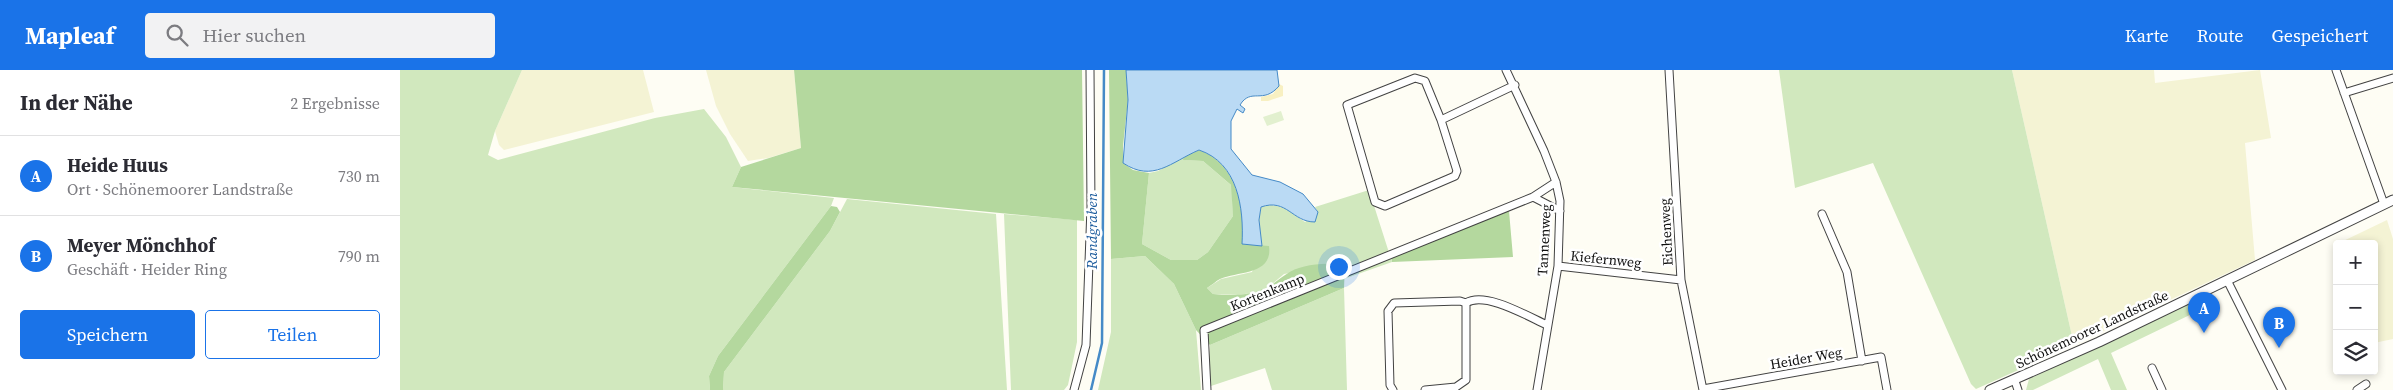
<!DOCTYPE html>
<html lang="de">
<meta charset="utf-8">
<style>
body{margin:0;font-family:"Source Serif 4",serif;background:#f2f2f3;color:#2b2b33}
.controls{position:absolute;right:15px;bottom:15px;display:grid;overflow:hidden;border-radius:5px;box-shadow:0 2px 8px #0003}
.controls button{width:45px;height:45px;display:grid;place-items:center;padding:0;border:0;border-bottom:1px solid #e1e1e2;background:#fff;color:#2b2b33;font:25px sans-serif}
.you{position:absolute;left:938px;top:196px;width:18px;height:18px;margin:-12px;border:4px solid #fff;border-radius:50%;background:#1a73e8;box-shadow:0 0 0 8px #1a73e833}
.badge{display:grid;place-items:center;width:32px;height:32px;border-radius:50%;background:#1a73e8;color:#fff;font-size:16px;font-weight:700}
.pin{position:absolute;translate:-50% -41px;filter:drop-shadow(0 1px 2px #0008)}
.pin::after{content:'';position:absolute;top:26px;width:18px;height:15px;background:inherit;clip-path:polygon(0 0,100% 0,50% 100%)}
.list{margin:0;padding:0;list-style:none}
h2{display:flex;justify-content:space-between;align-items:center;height:65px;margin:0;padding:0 20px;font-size:21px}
h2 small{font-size:16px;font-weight:400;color:#7c7c81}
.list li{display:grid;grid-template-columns:32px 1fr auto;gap:15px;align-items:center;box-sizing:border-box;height:80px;padding:0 20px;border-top:1px solid #e1e1e2}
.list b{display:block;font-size:19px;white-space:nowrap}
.list p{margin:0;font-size:16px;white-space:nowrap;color:#7c7c81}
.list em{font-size:16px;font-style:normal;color:#7c7c81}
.actions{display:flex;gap:10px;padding:15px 20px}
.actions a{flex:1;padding:11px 0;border:1px solid #1a73e8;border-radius:5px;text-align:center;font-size:18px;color:#1a73e8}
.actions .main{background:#1a73e8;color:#fff}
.icon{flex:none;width:28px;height:28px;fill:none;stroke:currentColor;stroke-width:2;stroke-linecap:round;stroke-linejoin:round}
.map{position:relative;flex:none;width:1993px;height:320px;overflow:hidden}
header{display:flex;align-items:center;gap:30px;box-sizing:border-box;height:70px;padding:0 25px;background:#1a73e8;color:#fff}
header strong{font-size:24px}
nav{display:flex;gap:28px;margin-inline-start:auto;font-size:18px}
.search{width:350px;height:45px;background:#f2f2f3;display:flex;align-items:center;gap:12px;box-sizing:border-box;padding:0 18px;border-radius:5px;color:#7c7c81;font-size:19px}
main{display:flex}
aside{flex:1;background:#fff}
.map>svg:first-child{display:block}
.farmland{fill:#f4f3d4}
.green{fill:#d1e8be}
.forest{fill:#b4d89e}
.sand{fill:#f8f0c2}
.pitch{fill:#e2f0cf}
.water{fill:#badaf4;stroke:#458ac7}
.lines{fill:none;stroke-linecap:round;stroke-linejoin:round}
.stream{stroke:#458ac7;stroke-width:2.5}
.minor-casing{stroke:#434343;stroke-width:9}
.tertiary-casing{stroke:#434343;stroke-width:11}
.minor{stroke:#fff;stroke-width:7}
.tertiary{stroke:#fff;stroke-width:9}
.labels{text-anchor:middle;stroke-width:5;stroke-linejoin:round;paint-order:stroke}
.street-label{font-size:14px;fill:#101010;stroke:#fff}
.water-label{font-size:15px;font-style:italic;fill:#1e5d9d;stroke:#fff}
</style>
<header>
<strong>Mapleaf</strong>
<div class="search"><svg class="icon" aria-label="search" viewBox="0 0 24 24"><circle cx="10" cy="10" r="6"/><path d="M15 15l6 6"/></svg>Hier suchen</div>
<nav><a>Karte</a><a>Route</a><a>Gespeichert</a></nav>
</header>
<main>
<aside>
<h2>In der Nähe<small>2 Ergebnisse</small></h2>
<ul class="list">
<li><span class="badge">A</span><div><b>Heide Huus</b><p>Ort · Schönemoorer Landstraße</p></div><em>730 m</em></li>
<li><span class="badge">B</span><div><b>Meyer Mönchhof</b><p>Geschäft · Heider Ring</p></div><em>790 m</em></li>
</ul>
<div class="actions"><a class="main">Speichern</a><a>Teilen</a></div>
</aside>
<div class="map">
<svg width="1993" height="320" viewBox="0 0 1993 320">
<rect width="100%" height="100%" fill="#fefdf4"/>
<path class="farmland" d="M122,0H243L254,42L104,80L99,75L95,61Z
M306,0H394L401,78L368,88L348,91L330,64L316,36Z
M1612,0H1754L1755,13L1860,0L1871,68L1845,73L1855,190L1674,275Z
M1987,150L1993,169V269L1974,273V174H1937Z"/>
<path class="green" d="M0,0H122L95,61L88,85L98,90L255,48L304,39L326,67L341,97L332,117L434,128L431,136L318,286L309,306L310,320H0Z
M1379,0H1612L1674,275L1576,319L1571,314L1473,93L1395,118Z
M784,87V90L803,91L832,116L833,146L808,182L797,190H771L742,174L749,103L758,101Z
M969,120L992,192L944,209L945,193L884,204L871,215L858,222L838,225L813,224L807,218L821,209L852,202L862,176L859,150L861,137C880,131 890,142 905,152L918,142L915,137Z
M447,129L596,144L607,320H323L324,302L430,161Z
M604,144L677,150V272L668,315L664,320H611Z
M745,186L774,214L796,260L801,320H698L711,262V189Z
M944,218L947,320H872L865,298L808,317L810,275Z
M1812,222L1811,229L1798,241L1711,283L1727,320H1711L1698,289L1633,320H1626L1629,309Z"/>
<path class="forest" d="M394,0H682L684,151L332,117L341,97L401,78Z
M709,0H726L728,30L723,76V93L733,100L749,103L742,174L771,190H797L808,182L833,146L831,115L803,91L783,90L784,87L799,80C838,94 844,138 843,174L869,176C873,205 839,201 820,209C816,211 812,215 807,218L813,224C832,226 852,226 869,216C880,210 886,202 899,198C913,193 929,194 945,193L944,218L810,275L796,260L774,214L745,186L711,189Z
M431,136L437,137L440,142L430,161L324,302L323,320H310L309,306L318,286Z
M1109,141L1113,187L992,192L991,187Z"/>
<path class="sand" d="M879,14L883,16V26L868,31H861V27L873,24Z"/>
<path class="pitch" d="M881,41L884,50L867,56L863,47Z"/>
<path class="water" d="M726,0H877L879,16C863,35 851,17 840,35L845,39L843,43L837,39L831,51V79L852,105L880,112L903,124L918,142L915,152C892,152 887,128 861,137L859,150L862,176L842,174C844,138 838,93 799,80C771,92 753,113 723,93L728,30Z"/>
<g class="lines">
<path class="stream" d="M691,320L702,273L704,0"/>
<defs>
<path id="minor" d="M1106,0L1144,81L1156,112L1160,131L1158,196L1137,320
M1269,0L1281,210L1303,320
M1936,0L1984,134
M1944,23L1993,8
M1041,50L1057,101L1055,106L985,136L975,132L947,35L1015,8L1025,11L1041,50L1115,15
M1133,127L1160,141
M1422,144L1447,202L1462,291
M1158,196L1281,210
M1827,210L1882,320
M1752,298L1762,320
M1615,311L1618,320
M1303,319L1481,287L1487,320
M674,320L686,275L691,137L690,0
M807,320L804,260L1133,127L1156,112
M993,320L990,315L988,241L994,233L1060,231L1066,233C1085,221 1127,246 1147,255
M1025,320L1056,317L1066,310V233
M1957,320L1966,314"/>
<path id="tertiary" d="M1590,320L1699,272L1993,130"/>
</defs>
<use href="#minor" class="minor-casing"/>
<use href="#tertiary" class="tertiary-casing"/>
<use href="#minor" class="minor"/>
<use href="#tertiary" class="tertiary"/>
</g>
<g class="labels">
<g class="street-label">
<text transform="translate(1266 162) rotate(-93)" y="5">Eichenweg</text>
<text transform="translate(1144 170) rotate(-87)" y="5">Tannenweg</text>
<text transform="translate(1206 189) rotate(6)" y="5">Kiefernweg</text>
<text transform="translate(867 222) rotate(-22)" y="5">Kortenkamp</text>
<text transform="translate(1692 259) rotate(-25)" y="5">Schönemoorer Landstraße</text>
<text transform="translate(1406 288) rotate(-10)" y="5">Heider Weg</text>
</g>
<g class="water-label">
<text transform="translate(692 161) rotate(-90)" y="5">Randgraben</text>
</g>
</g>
</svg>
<div class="controls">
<button>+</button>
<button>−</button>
<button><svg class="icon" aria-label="layers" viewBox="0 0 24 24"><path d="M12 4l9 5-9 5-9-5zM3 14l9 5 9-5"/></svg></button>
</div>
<div class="you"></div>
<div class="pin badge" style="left:1804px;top:263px">A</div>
<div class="pin badge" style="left:1879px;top:278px">B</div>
</div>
</main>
